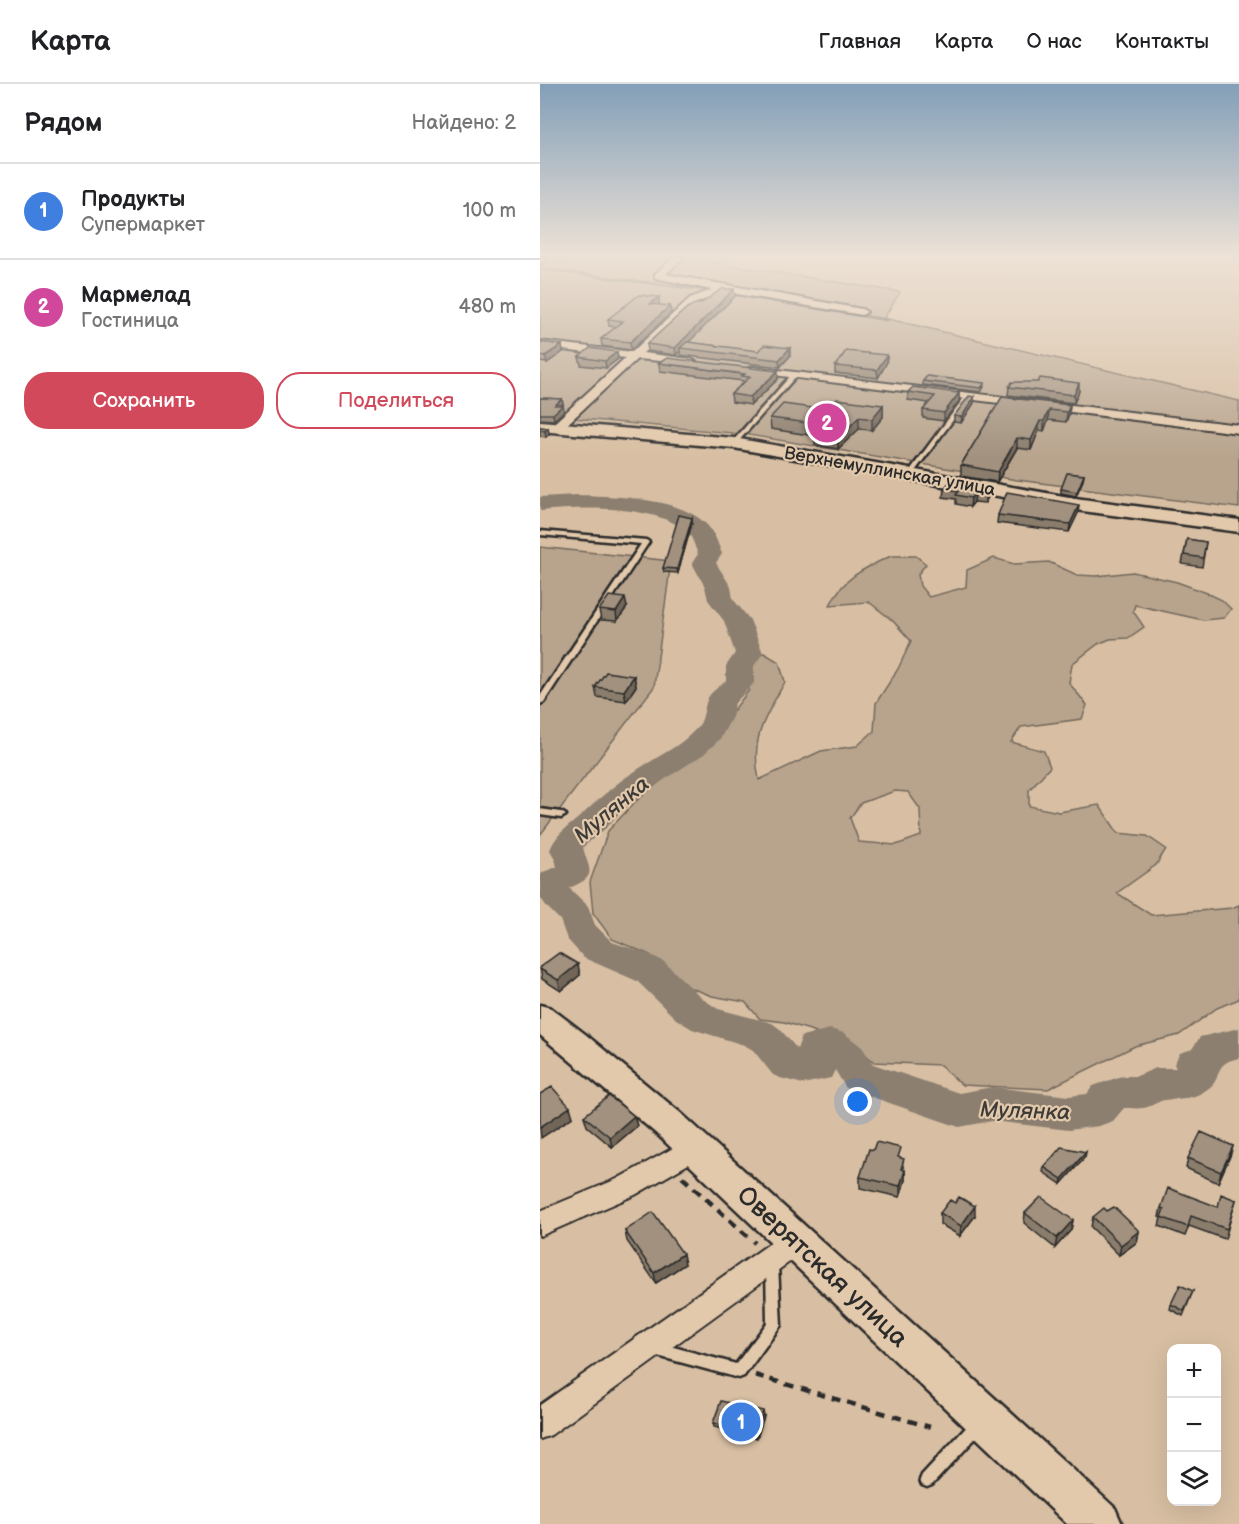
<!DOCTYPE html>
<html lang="ru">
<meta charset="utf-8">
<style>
body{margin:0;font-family:"Balsamiq Sans",sans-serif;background:#f2f2f2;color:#202124}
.controls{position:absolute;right:18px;bottom:18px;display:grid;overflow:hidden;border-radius:12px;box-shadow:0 6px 24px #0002}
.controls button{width:54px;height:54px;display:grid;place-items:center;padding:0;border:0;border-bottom:2px solid #e0e0e0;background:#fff;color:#202124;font:30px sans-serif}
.you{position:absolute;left:318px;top:1018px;width:21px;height:21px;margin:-15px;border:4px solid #fff;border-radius:50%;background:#1a73e8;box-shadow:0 0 0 9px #1a73e833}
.badge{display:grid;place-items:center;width:39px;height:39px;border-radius:50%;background:#d1495b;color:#fff;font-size:20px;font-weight:700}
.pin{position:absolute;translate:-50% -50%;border:3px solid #fff;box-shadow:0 2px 6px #0006}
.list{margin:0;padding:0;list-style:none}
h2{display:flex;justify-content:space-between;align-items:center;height:78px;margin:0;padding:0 24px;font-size:26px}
h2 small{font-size:20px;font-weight:400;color:#757577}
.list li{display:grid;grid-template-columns:39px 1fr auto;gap:18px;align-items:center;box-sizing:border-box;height:96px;padding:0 24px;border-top:2px solid #e0e0e0}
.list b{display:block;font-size:22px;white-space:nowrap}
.list p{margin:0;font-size:20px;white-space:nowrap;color:#757577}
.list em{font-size:20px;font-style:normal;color:#757577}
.actions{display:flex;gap:12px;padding:18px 24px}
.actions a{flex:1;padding:14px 0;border:2px solid #d1495b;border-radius:24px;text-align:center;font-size:21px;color:#d1495b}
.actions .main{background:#d1495b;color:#fff}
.icon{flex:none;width:33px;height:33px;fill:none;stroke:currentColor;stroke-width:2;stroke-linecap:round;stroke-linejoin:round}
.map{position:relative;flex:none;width:699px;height:1440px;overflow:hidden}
header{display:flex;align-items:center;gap:36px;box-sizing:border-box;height:84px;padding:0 30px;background:#fff;border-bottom:2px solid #e0e0e0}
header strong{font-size:28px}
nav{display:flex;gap:33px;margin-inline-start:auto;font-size:21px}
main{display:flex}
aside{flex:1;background:#fff}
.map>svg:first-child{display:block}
.green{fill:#b8a48d;stroke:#72685c;stroke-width:1.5;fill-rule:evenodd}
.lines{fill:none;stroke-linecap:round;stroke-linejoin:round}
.stream{stroke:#655d54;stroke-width:3}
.river{fill:#8c7f6f;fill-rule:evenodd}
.lane-casing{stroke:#2b2b2b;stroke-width:5}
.street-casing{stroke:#2b2b2b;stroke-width:4}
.secondary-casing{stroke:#2b2b2b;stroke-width:5}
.path-far1{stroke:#2b2b2b;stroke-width:1.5;stroke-dasharray:3 2;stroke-linecap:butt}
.path{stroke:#2b2b2b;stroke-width:4.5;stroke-dasharray:9 7;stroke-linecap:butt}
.lane{fill:#e3c9ab;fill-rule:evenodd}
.street{fill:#e3c9ab;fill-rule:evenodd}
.secondary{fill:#e3c9ab;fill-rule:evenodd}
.wall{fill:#8b7d6c;stroke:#2b2b2b;stroke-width:1.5}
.shaded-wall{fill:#716658;stroke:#2b2b2b;stroke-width:1.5}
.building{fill:#a2917e;stroke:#2b2b2b;stroke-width:1.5}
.labels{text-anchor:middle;stroke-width:4.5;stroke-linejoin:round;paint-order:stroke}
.far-street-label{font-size:18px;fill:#2b2b2b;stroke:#e3c9ab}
.water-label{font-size:22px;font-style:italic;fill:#3e3c39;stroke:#e3c9ab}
.near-street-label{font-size:26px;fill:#2b2b2b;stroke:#e3c9ab}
</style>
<header>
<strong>Карта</strong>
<nav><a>Главная</a><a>Карта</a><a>О нас</a><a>Контакты</a></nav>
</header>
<main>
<aside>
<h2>Рядом<small>Найдено: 2</small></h2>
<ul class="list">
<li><span class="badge" style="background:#3f7fe0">1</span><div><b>Пpoдукты</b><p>Супермаркет</p></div><em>100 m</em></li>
<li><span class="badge" style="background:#d1479c">2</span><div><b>Мармелад</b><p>Гостиница</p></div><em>480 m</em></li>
</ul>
<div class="actions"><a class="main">Сохранить</a><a>Поделиться</a></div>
</aside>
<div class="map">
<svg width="699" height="1440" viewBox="0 0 699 1440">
<rect width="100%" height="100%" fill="#d8bfa3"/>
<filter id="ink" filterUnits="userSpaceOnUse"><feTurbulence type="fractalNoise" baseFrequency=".0167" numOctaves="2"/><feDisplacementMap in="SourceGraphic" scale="12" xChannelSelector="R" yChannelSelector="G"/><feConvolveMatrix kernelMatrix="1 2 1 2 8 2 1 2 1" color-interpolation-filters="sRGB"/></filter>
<g filter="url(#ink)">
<path class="green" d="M0,173H140L360,208L344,234L699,317V424L477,396L203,350L0,331Z
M0,463L131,477L114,603L0,751Z
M351,472H376L386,480L378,490L380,502L389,513L426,503L427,486L454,474L474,480L509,478L537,491L556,492L593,488L637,498L667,509L682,516L691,525L684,534L663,536L595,521L593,527L604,543L588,554L570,555L558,560L532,580L529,599L547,621L542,635L481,643L471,658L504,667L510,683L489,706V722L519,728L559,721L578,749L607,752L626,765L616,781L577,809L611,831L692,824L699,821V915L677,924L639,951L595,962L508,1005L422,1001L400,981L334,978L319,965L273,947L244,938L220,935L205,918L172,912L143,901L110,871L72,855L53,829L50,798L68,747L95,718L146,676L166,663L209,606C208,587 199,575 224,569L239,578L245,598C225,633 210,654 219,696L281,667L317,662L334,647L336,619L358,585L371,557L353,537L329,518L290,521C303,494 324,484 351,472ZM355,707L368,708L380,725L381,752L356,761L319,758L310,734L321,719Z"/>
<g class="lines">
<path class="stream" d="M0,185L172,207
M190,210L347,236"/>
<path class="river" d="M37,411C72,412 141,413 167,441C175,449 178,460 182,470L176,479L191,503L193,515L210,536L223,569L214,582V599L195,619L192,633L180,655L164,670L116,701L80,728L66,744L43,763C48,786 60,792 29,804L48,822L55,841L72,858L111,871L123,877L163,915L178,925L232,939L240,945L257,965L262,952L290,945L304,949L322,963L333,980L419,1009L452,1003L529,1012L547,1010L553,1002L582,992H597L616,984H636L634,980L640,969L652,965L660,953L699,944V974C671,980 684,993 669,1004C651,1017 644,1013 625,1016C618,1017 611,1023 603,1024C597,1025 591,1024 584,1024L573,1037L559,1042L529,1046L452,1037L419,1043L306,1004L295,986L291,994L263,1000L240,994L233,991L213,966L204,961L152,945L136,935L97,897L44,874L27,855L20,836L7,823L0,813V792L3,788L17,783L15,775L10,766C17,748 30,742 44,729C60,714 75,700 94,688C114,674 138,664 155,646C164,638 163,627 167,616C170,608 180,602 186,597V582L195,569L184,537L168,516L165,503L152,479L158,470C155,464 153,454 148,449C119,420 39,423 0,427V413Z"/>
<defs>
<path id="lane" d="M5,173H10L0,180V177Z
M252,290L257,291L196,360H192V358Z
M426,311L431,312L372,391H368V389Z
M0,447L106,456L109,458L4,618L0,620V612L101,460L0,451Z
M0,725L21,728L26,731L21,734L0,731Z
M232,1175L237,1177L238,1181L241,1241L204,1292L199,1294L110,1270L108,1265L110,1260L115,1258L196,1280L227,1239L226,1181L227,1177Z
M438,1334L443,1336L445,1341L443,1346L392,1401L387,1403L382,1401L380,1396L382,1391L433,1336Z"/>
<path id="street" d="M134,173H144L126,190L322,225L327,228L322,231L185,208L158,218L103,269L151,275L157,278L155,280L97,275L21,346H13L11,343L13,340L85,274L0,263V257L92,268L150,214L172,206L115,194V190Z
M213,283L699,341V349L209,288V284Z
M155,1052L164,1055L168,1063L164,1071L95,1111L0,1152V1127L77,1095Z
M256,1145L266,1148L270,1157L266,1166L11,1351L0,1355V1321L246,1148Z"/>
<path id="secondary" d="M0,337L194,354L535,414L699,436V448L535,426L194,364L0,347Z
M0,921L11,924L45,950L143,1031L537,1389L575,1424L582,1440H527L119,1052L0,951Z"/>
</defs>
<use href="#lane" class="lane-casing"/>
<use href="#street" class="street-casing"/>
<use href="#secondary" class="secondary-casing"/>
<path class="path-far1" d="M16,180H25L39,173"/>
<path class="path" d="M142,1093L215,1159
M215,1291L390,1343"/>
<use href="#lane" class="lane"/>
<use href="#street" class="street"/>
<use href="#secondary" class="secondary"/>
</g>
<path class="wall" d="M195,212L148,258L250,272L240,283L140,271V267L136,271L108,267L107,260L160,220Z
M119,213V220L118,221L130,222L131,229L91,266L62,262L61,255L76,243L69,242L68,235Z
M0,258L23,268L7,279L0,278Z
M77,268L78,275L66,284L41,281L39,273Z
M347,271V278L338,294L295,289V282Z
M119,279L238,295L211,321L192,318L191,310L203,299V297L120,287Z
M383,297L444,303L441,308L383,301Z
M469,303L539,307L534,319L468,311Z
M368,308L419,309V317L404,337L383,334V326L389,319L368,316Z
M434,313V319L421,339L414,338V332Z
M462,313L530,321L529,330L526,338L508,336L504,347L499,346L491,366L477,364L457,398L421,392V381Z
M0,314L22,315L24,327L14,336L0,335Z
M343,321V333L332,346L319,345L298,365L275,361V352L231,345L230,334L287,326Z
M0,343L8,344L9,350L6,353L0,352Z
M544,391L543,396L536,412L521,409V405Z
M449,404L448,413L445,419L434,418L430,423L416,420V415L403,413L404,405Z
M538,429L529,448L457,439L458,431Z
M152,434V439L138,489L124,488L123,484Z
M647,455L666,458L662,483L642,480Z
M87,523L77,537L61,536L59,526Z
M94,592L96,602L86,617L57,613L55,603Z
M0,883L40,891L21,907L2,895Z
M44,1032H94L97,1042L72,1063L47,1042Z
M693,1062L690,1072L678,1099L646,1084L648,1074Z
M545,1073L521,1100L503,1088L504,1083Z
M361,1074L364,1086H365V1096L360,1113L320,1104V1093Z
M696,1116L685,1155L649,1142L645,1152L619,1142L621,1134L619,1133L621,1124L678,1123Z
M567,1127L599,1147L597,1158L579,1171L551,1143L553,1133Z
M400,1129L435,1132L420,1152L400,1140Z
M485,1129L533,1136L531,1146L515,1164L484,1139Z
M85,1147L145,1180L116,1199L87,1157Z
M653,1207L643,1232L630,1225L631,1220Z
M224,1332L217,1354L174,1343L173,1339Z"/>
<path class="shaded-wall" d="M194,205L195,212L143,264H140V267L136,271L135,264Z
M119,213V220L111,227L110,220Z
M130,222L131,229L91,266L90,258Z
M22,261L23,268L7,279L5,272Z
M250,264V272L240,283L239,276Z
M77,268L78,275L66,284L65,277Z
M347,271V278L338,294L337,286Z
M238,287V295L211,321L210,313Z
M539,299V307L534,319V311Z
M419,309V317L404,337V329Z
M434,313V319L421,339L422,333Z
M22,315L24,327L14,336L13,330L15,321Z
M343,321V333L332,346V335Z
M530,321L529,330L526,338L527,328Z
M509,326L508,336L504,347V337Z
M319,333V345L298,365V354Z
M500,337L499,346L491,366V356Z
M8,344L9,350L6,353L5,347Z
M477,354V364L457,398L458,388Z
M544,391L543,396L536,412L537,408Z
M449,404L448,413L445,419V410Z
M435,409L434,418L430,423L431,414Z
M539,421L538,429L529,448L530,440Z
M152,434V439L138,489L137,485Z
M85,514L87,523L77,537L76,528Z
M94,592L96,602L86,617L84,607Z
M38,880L40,891L21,907L18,896Z
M30,1023L33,1033L1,1054L0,1043Z
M94,1032L97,1042L72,1063L70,1053Z
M693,1062L690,1072L678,1099L681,1088Z
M546,1068L545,1073L521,1100L522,1095Z
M365,1086V1096L360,1113V1102Z
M435,1122V1132L420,1152L421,1142Z
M533,1136L531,1146L515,1164L517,1154Z
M599,1147L597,1158L579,1171L581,1161Z
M143,1170L145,1180L116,1199L114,1189Z
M223,1327L224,1332L217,1354V1349Z"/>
<path class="building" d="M182,205H194L135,264L107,260L147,224L155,220H160Z
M99,211L119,213L110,220L130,222L90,258L61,255L83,237L68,235Z
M0,258L22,261L5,272L0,271Z
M147,258L218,267L224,261L250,264L239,276L140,264Z
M50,264L77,268L65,277L39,273Z
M306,267L347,271L337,286L295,282Z
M127,274L238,287L210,313L191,310L210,293L202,292L205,290L119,279Z
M387,292L445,299L441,304L383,297Z
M500,294L539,299L534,311L469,303L472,298H498Z
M373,303L419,309L404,329L383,326L395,312L368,308Z
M429,312L434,313L422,333L414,332Z
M462,313L530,321L527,328L509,326L504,337H500L491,356L477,354L458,388L421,381Z
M0,314L22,315L15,321H23L13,330H0Z
M297,315L343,321L332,335L319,333L298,354L275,350L284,341L230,334L243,320L287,326Z
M0,343L8,344L5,347L0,346Z
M527,389L544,391L537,408L521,405Z
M410,397L449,404L445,410L435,409L431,414L416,411L419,407L404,405Z
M467,408L539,421L530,440L458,431Z
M139,431L152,434L137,485L123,484Z
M647,455L666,458L663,474L644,471Z
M69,512L85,514L76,528L59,526Z
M66,588L94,592L84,607L55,603Z
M19,869L38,880L18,896L0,885V883Z
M12,1003L30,1023L0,1043V1010Z
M69,1012L94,1032L70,1053L44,1032Z
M661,1048L693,1062L681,1088L648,1074Z
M336,1058L361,1064L358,1073L364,1075L361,1085L365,1086L360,1102L320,1093L329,1065L333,1066Z
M521,1063L546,1068L522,1095L504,1083Z
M628,1104L678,1123L681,1110L696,1116L687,1145L651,1132L648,1143L621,1133L624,1125L621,1124Z
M419,1113L435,1122L421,1142L400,1129L410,1116L415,1119Z
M501,1113L533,1136L517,1154L485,1129Z
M574,1123L599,1147L581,1161L553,1133L564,1124L567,1127Z
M113,1128L143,1170L114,1189L85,1147Z
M640,1201L653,1207L644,1227L631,1220Z
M181,1317L223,1327L217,1349L173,1339Z"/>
</g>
<linearGradient id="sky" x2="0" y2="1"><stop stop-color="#839fb8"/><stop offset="0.46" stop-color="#ede2d6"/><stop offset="1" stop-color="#ede2d6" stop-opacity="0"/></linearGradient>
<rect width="699" height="374" fill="url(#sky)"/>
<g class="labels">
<g class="far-street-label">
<text transform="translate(350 387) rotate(10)" y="6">Верхнемуллинская улица</text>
</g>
<g class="water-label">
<text transform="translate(71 725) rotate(-40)" y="8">Мулянка</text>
<text transform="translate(485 1026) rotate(2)" y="8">Мулянка</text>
</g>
<g class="near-street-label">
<text transform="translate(283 1182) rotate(43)" y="9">Оверятская улица</text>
</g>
</g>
</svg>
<div class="controls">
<button>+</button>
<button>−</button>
<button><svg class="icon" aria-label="layers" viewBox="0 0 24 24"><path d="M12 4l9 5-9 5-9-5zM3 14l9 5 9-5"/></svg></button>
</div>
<div class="you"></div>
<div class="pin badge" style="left:201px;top:1338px;background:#3f7fe0">1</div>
<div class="pin badge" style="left:287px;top:339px;background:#d1479c">2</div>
</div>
</main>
